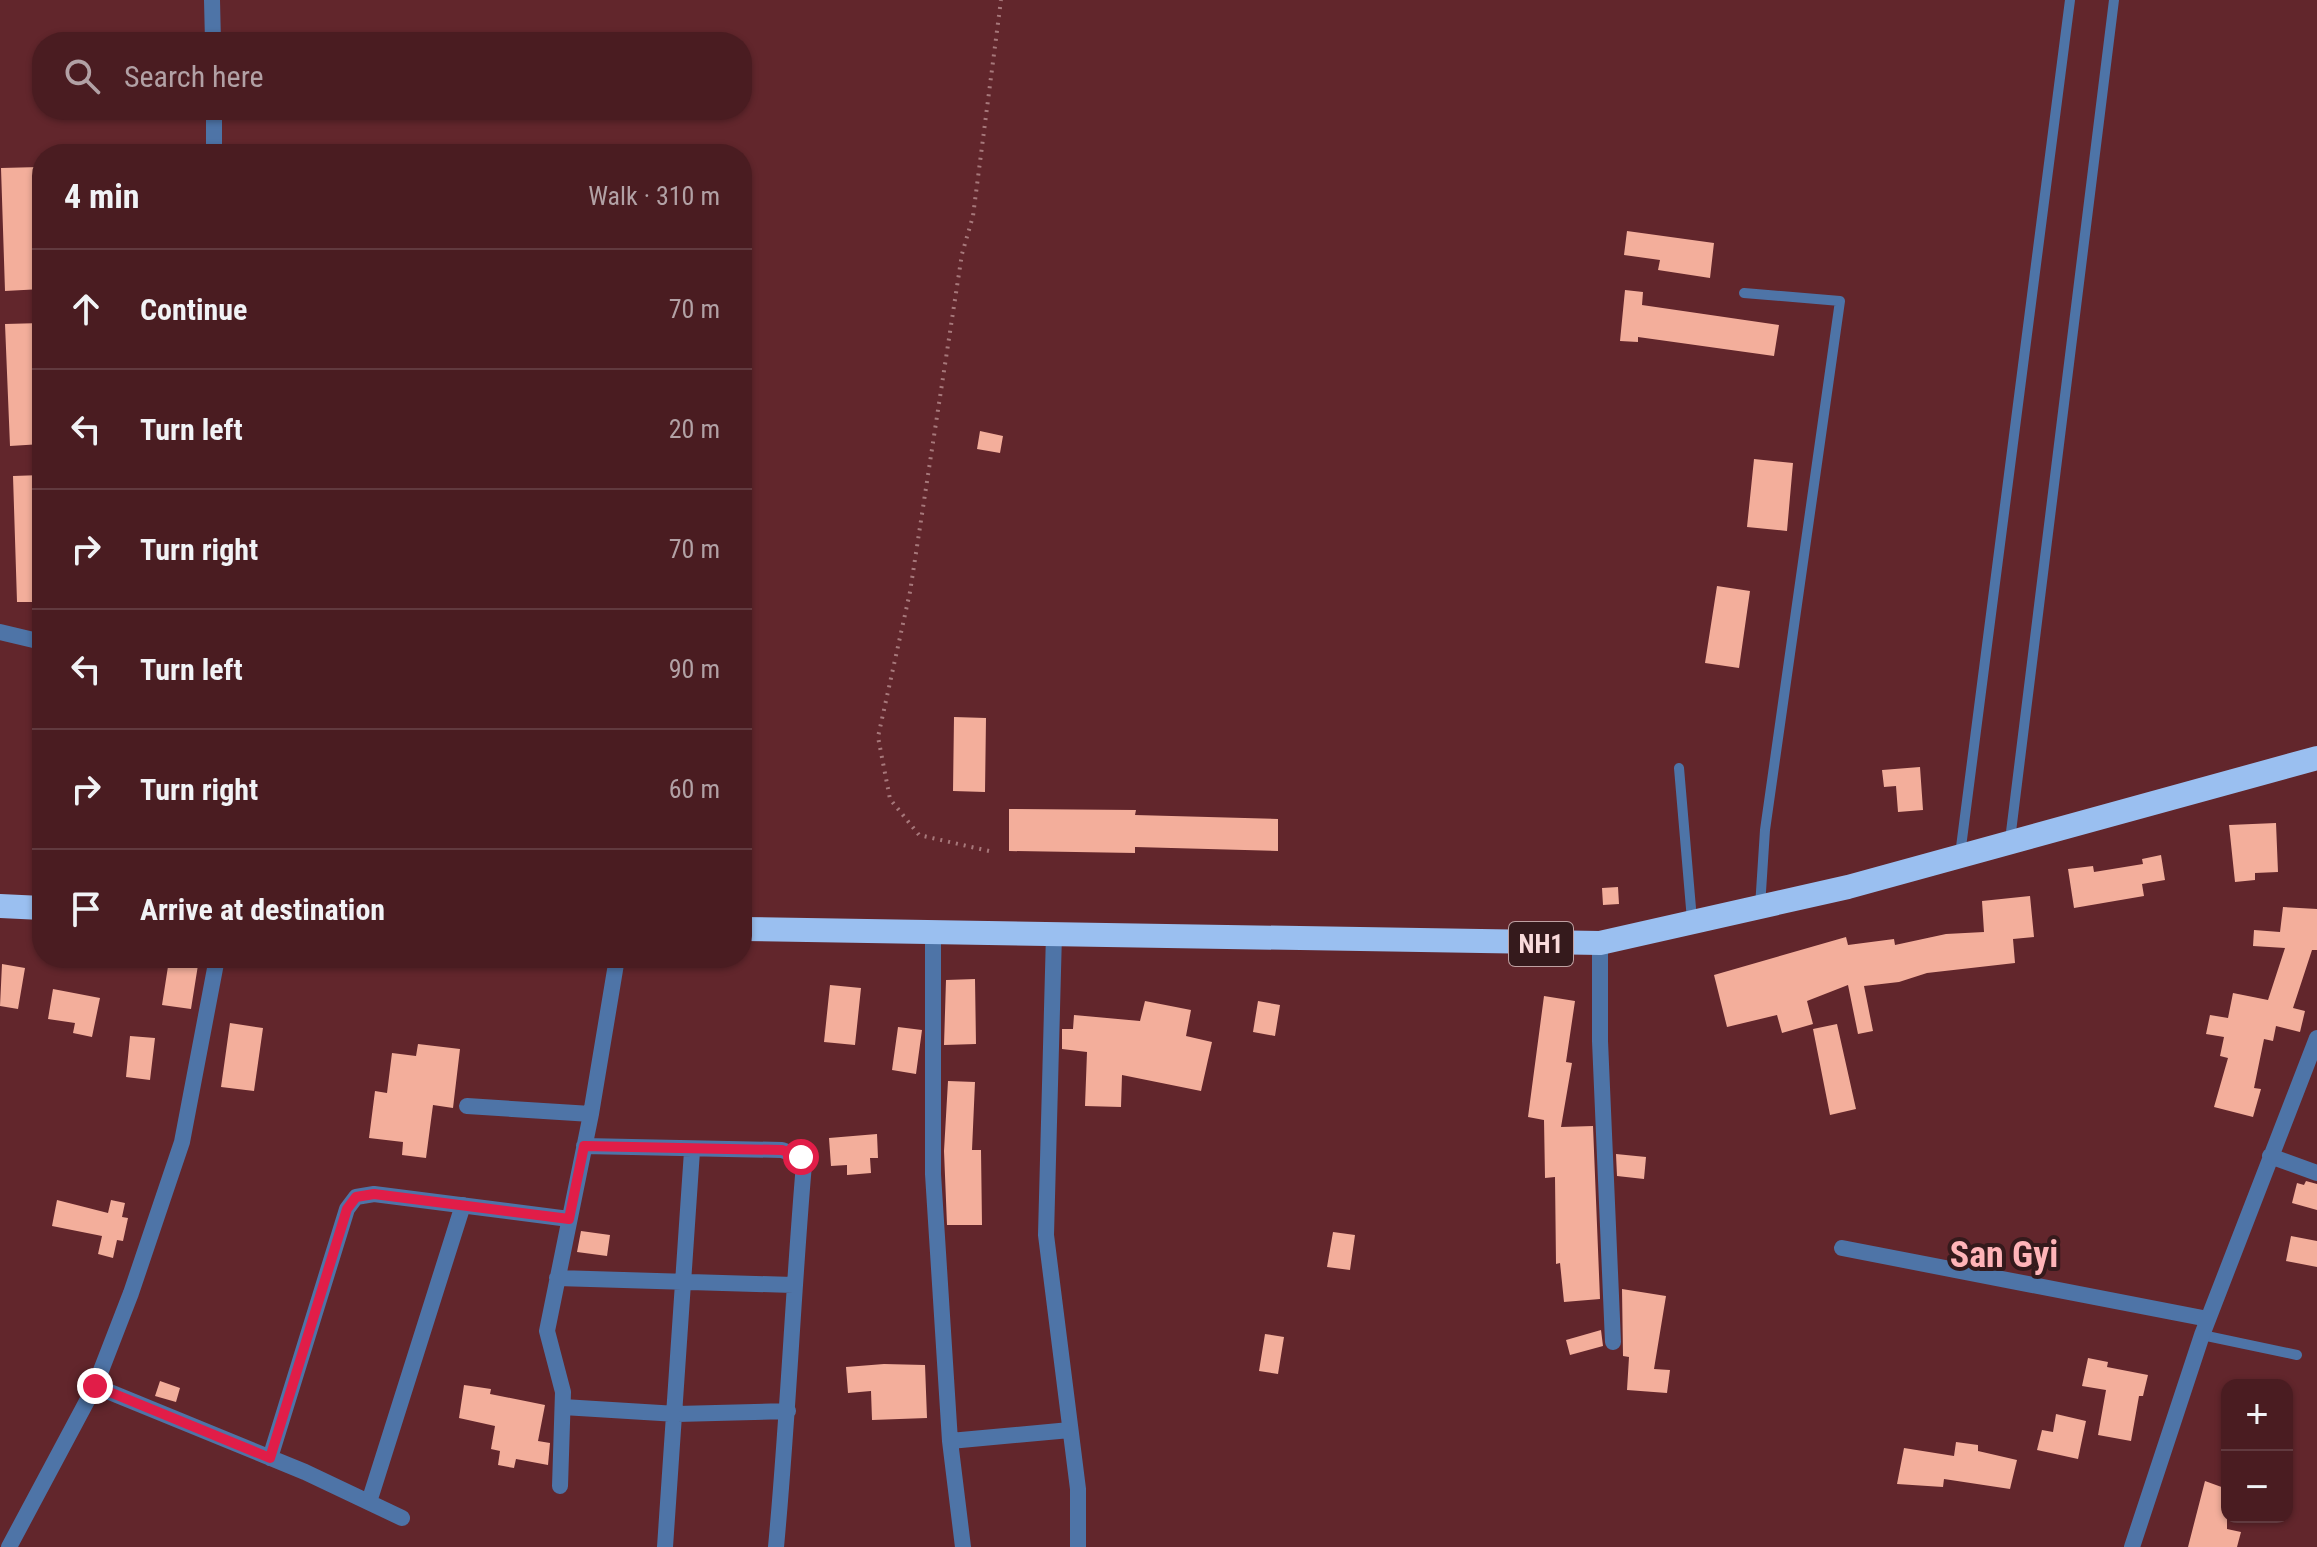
<!DOCTYPE html>
<meta charset="utf-8">
<style>
body{margin:0;font-family:"Roboto Condensed",sans-serif;background:#51252a;color:#f1f3f6}
.controls{position:absolute;right:24px;bottom:24px;display:grid;overflow:hidden;border-radius:16px;box-shadow:0 2px 6px #0004}
.controls button{width:72px;height:72px;display:grid;place-items:center;padding:0;border:0;border-bottom:2px solid #613a3f;background:#4a1c21;color:#f1f3f6;font:40px sans-serif}
.stop{position:absolute;width:24px;height:24px;margin:-18px;border:6px solid #e11d48;border-radius:50%;background:#fff}
.stop.end{background:#e11d48;border-color:#fff;box-shadow:0 2px 8px #0008}
.list{margin:0;padding:0;list-style:none}
h2{display:flex;justify-content:space-between;align-items:center;height:104px;margin:0;padding:0 32px;font-size:34px}
h2 small{font-size:26px;font-weight:400;color:#b2a1a5}
.list li{display:grid;grid-template-columns:52px 1fr auto;gap:24px;align-items:center;box-sizing:border-box;height:120px;padding:0 32px;border-top:2px solid #613a3f}
.list b{display:block;font-size:30px;white-space:nowrap}
.list em{font-size:26px;font-style:normal;color:#b2a1a5}
.icon{flex:none;width:44px;height:44px;fill:none;stroke:currentColor;stroke-width:2;stroke-linecap:round;stroke-linejoin:round}
.map{position:relative;flex:none;width:2317px;height:1547px;overflow:hidden}
.search{position:absolute;background:#4a1c21;box-shadow:0 2px 6px #0004;left:32px;top:32px;width:720px;height:88px;display:flex;align-items:center;gap:20px;box-sizing:border-box;padding:0 28px;border-radius:32px;color:#b2a1a5;font-size:30px}
.panel{position:absolute;background:#4a1c21;box-shadow:0 2px 6px #0004;left:32px;top:144px;width:720px;height:824px;border-radius:32px}
.map>svg:first-child{display:block}
.building{fill:#f3ae9b}
.lines{fill:none;stroke-linecap:round;stroke-linejoin:round}
.path{stroke:#a7787b;stroke-width:4;stroke-dasharray:2 6;stroke-linecap:butt}
.lane{stroke:#4e74a7;stroke-width:10}
.street{stroke:#4e74a7;stroke-width:16}
.highway{stroke:#9abff0;stroke-width:24}
.route{stroke:#e11d48;stroke-width:10}
.labels{text-anchor:middle;stroke-width:8;stroke-linejoin:round;paint-order:stroke}
.shield{fill:#351a1c;stroke:#bfa1a2;stroke-width:2}
.shield-label{font-size:26px;font-weight:bold;fill:#fadbdb}
.district-label{font-size:36px;font-weight:bold;fill:#ffb4b8;stroke:#351a1c}
</style>
<div class="map">
<svg width="2317" height="1547" viewBox="0 0 2317 1547">
<rect width="100%" height="100%" fill="#62262c"/>
<path class="building" d="M40,167L42,289L5,291L1,168Z
M1627,231L1714,243L1710,278L1658,270L1660,260L1624,255Z
M1625,290L1643,292L1642,305L1779,325L1774,356L1638,337V342L1620,341Z
M42,323V444L10,446L5,324Z
M980,431L1003,436L1000,453L977,449Z
M1754,459L1793,463L1787,531L1747,527Z
M42,475V602H17L13,476Z
M1717,586L1750,591L1739,668L1705,663Z
M954,717L986,718L985,792L953,791Z
M1920,767L1923,810L1898,812L1896,786L1884,787L1882,770Z
M1009,809L1136,810L1135,815L1278,819V851L1135,847V853L1009,851Z
M2276,823L2278,872L2255,873V880L2235,882L2229,825Z
M2161,855L2165,880L2142,884L2144,896L2074,908L2068,869L2093,866L2094,872L2143,864L2142,859Z
M1618,887L1619,904L1603,905L1602,888Z
M2030,896L2034,937L2013,939L2015,963L1927,973L1899,982L1864,986L1873,1031L1858,1034L1848,985L1807,1001L1813,1024L1782,1033L1777,1015L1727,1027L1714,975L1846,937L1848,945L1894,939L1895,945L1946,934L1984,932L1982,901Z
M2283,907L2317,909V950H2312L2293,1008L2305,1011L2300,1032L2276,1026L2273,1041L2264,1039L2254,1088L2261,1089L2253,1117L2214,1107L2228,1058L2220,1056L2224,1037L2206,1034L2210,1015L2228,1018L2233,993L2268,1000L2285,948L2253,946L2254,930L2280,932Z
M169,960L198,965L191,1009L162,1005Z
M2,964L25,968L18,1009L0,1006Z
M975,979L976,1044L944,1045L946,980Z
M830,985L861,988L855,1045L824,1042Z
M53,989L100,998L92,1037L73,1033L75,1023L48,1019Z
M1544,996L1575,1001L1566,1062L1572,1063L1561,1127L1593,1126L1600,1299L1564,1302L1560,1263L1556,1264L1555,1177L1545,1178L1544,1120L1528,1117Z
M1145,1001L1191,1010L1186,1036L1212,1042L1201,1091L1122,1075L1121,1107L1085,1106L1087,1052L1062,1049V1029H1073L1074,1015L1140,1021Z
M1258,1001L1280,1005L1275,1036L1253,1032Z
M230,1023L263,1028L254,1091L221,1087Z
M1837,1024L1856,1109L1830,1115L1813,1029Z
M898,1027L922,1030L916,1074L892,1070Z
M130,1036L155,1038L150,1080L126,1077Z
M418,1044L460,1049L453,1108L433,1105L426,1158L402,1155L403,1142L369,1138L375,1091L387,1093L392,1053L416,1056Z
M948,1081L975,1082L972,1150H981L982,1225H947L944,1151Z
M877,1134L878,1158H870L871,1173L847,1175V1165L831,1166L829,1138Z
M1616,1154L1646,1157L1644,1179L1617,1176Z
M2306,1181L2317,1184V1210L2292,1203L2297,1183L2304,1185Z
M57,1200L108,1213L111,1200L125,1203L122,1217L128,1218L123,1241L117,1240L113,1258L98,1254L102,1236L52,1226Z
M581,1231L610,1235L607,1256L577,1252Z
M1333,1232L1355,1235L1350,1270L1327,1267Z
M2291,1236L2317,1241V1267L2286,1261Z
M1622,1289L1666,1296L1654,1369L1670,1370L1667,1393L1627,1390L1629,1357L1623,1356Z
M1601,1330L1603,1346L1570,1355L1566,1340Z
M1265,1334L1284,1337L1278,1374L1259,1371Z
M2088,1358L2108,1362L2107,1367L2148,1375L2143,1396H2139L2131,1441L2098,1435L2106,1390L2082,1386Z
M884,1364L925,1365L927,1418L872,1420L871,1391L848,1393L846,1367Z
M160,1381L180,1388L176,1402L155,1396Z
M464,1385L491,1389L490,1394L545,1405L538,1441L550,1443L548,1465L516,1459L514,1468L498,1465L500,1451L491,1449L495,1426L459,1418Z
M2056,1414L2086,1421L2078,1459L2037,1450L2042,1430L2053,1432Z
M1956,1442L1978,1445V1451L2017,1460L2010,1489L1944,1479L1943,1487L1897,1484L1904,1448L1954,1456Z
M2205,1481L2227,1489V1529L2241,1532L2237,1547H2188Z"/>
<g class="lines">
<path class="path" d="M989,851L919,835L890,799L878,737L910,592L962,254L973,216L1001,0"/>
<path class="lane" d="M1744,293L1840,301L1765,830L1760,907
M1679,768L1692,920
M2010,840L2114,0
M1960,855L2070,0
M2202,1335L2297,1355"/>
<path class="street" d="M212,0L213,42
M214,110V154
M0,632L42,642
M933,933V1174L950,1441L963,1547
M1054,934L1046,1235L1078,1489V1547
M1600,943V1041L1613,1342
M467,1106L591,1114
M584,1146L782,1150L801,1157L804,1164C793,1292 788,1419 776,1547
M2270,1156L2317,1173
M1842,1248L2208,1319
M557,1278L793,1285
M95,1386L305,1472L402,1518
M563,1407L677,1414L788,1411
M950,1441L1070,1430
M270,1458L347,1209L356,1197L374,1194L569,1219
M560,1486L563,1392L547,1331L591,1114L617,958
M369,1502L463,1205
M9,1547L95,1386L131,1293L182,1142L217,958
M665,1547L692,1151
M2132,1547L2202,1335L2317,1038"/>
<path class="highway" d="M0,906L42,908
M742,929L1600,943L1848,887L2317,758"/>
</g>
<g class="lines">
<path class="route" d="M95,1386L270,1458L347,1209L356,1197L374,1194L569,1219L584,1146L782,1150L801,1157"/>
</g>
<g class="labels">
<rect class="shield" x="1509" y="922" width="64" height="44" rx="6"/>
<g class="shield-label">
<text x="1541" y="953">NH1</text>
</g>
<g class="district-label">
<text x="2004" y="1267">San Gyi</text>
</g>
</g>
</svg>
<div class="controls">
<button>+</button>
<button>−</button>
</div>
<div class="stop" style="left:801px;top:1157px"></div>
<div class="stop end" style="left:95px;top:1386px"></div>
<div class="search"><svg class="icon" aria-label="search" viewBox="0 0 24 24"><circle cx="10" cy="10" r="6"/><path d="M15 15l6 6"/></svg>Search here</div>
<section class="panel">
<h2>4 min<small>Walk · 310 m</small></h2>
<ul class="list">
<li><svg class="icon" aria-label="ahead" viewBox="0 0 24 24"><path d="M12 20V5M6 11l6-6 6 6"/></svg><div><b>Continue</b></div><em>70 m</em></li>
<li><svg class="icon" aria-label="left" viewBox="0 0 24 24"><path d="M17 20v-9H6M10 6l-5 5 5 5"/></svg><div><b>Turn left</b></div><em>20 m</em></li>
<li><svg class="icon" aria-label="right" viewBox="0 0 24 24"><path d="M7 20v-9h11M14 6l5 5-5 5"/></svg><div><b>Turn right</b></div><em>70 m</em></li>
<li><svg class="icon" aria-label="left" viewBox="0 0 24 24"><path d="M17 20v-9H6M10 6l-5 5 5 5"/></svg><div><b>Turn left</b></div><em>90 m</em></li>
<li><svg class="icon" aria-label="right" viewBox="0 0 24 24"><path d="M7 20v-9h11M14 6l5 5-5 5"/></svg><div><b>Turn right</b></div><em>60 m</em></li>
<li><svg class="icon" aria-label="arrive" viewBox="0 0 24 24"><path d="M6 21V4h12l-3 4 3 4H6"/></svg><div><b>Arrive at destination</b></div></li>
</ul>
</section>
</div>
